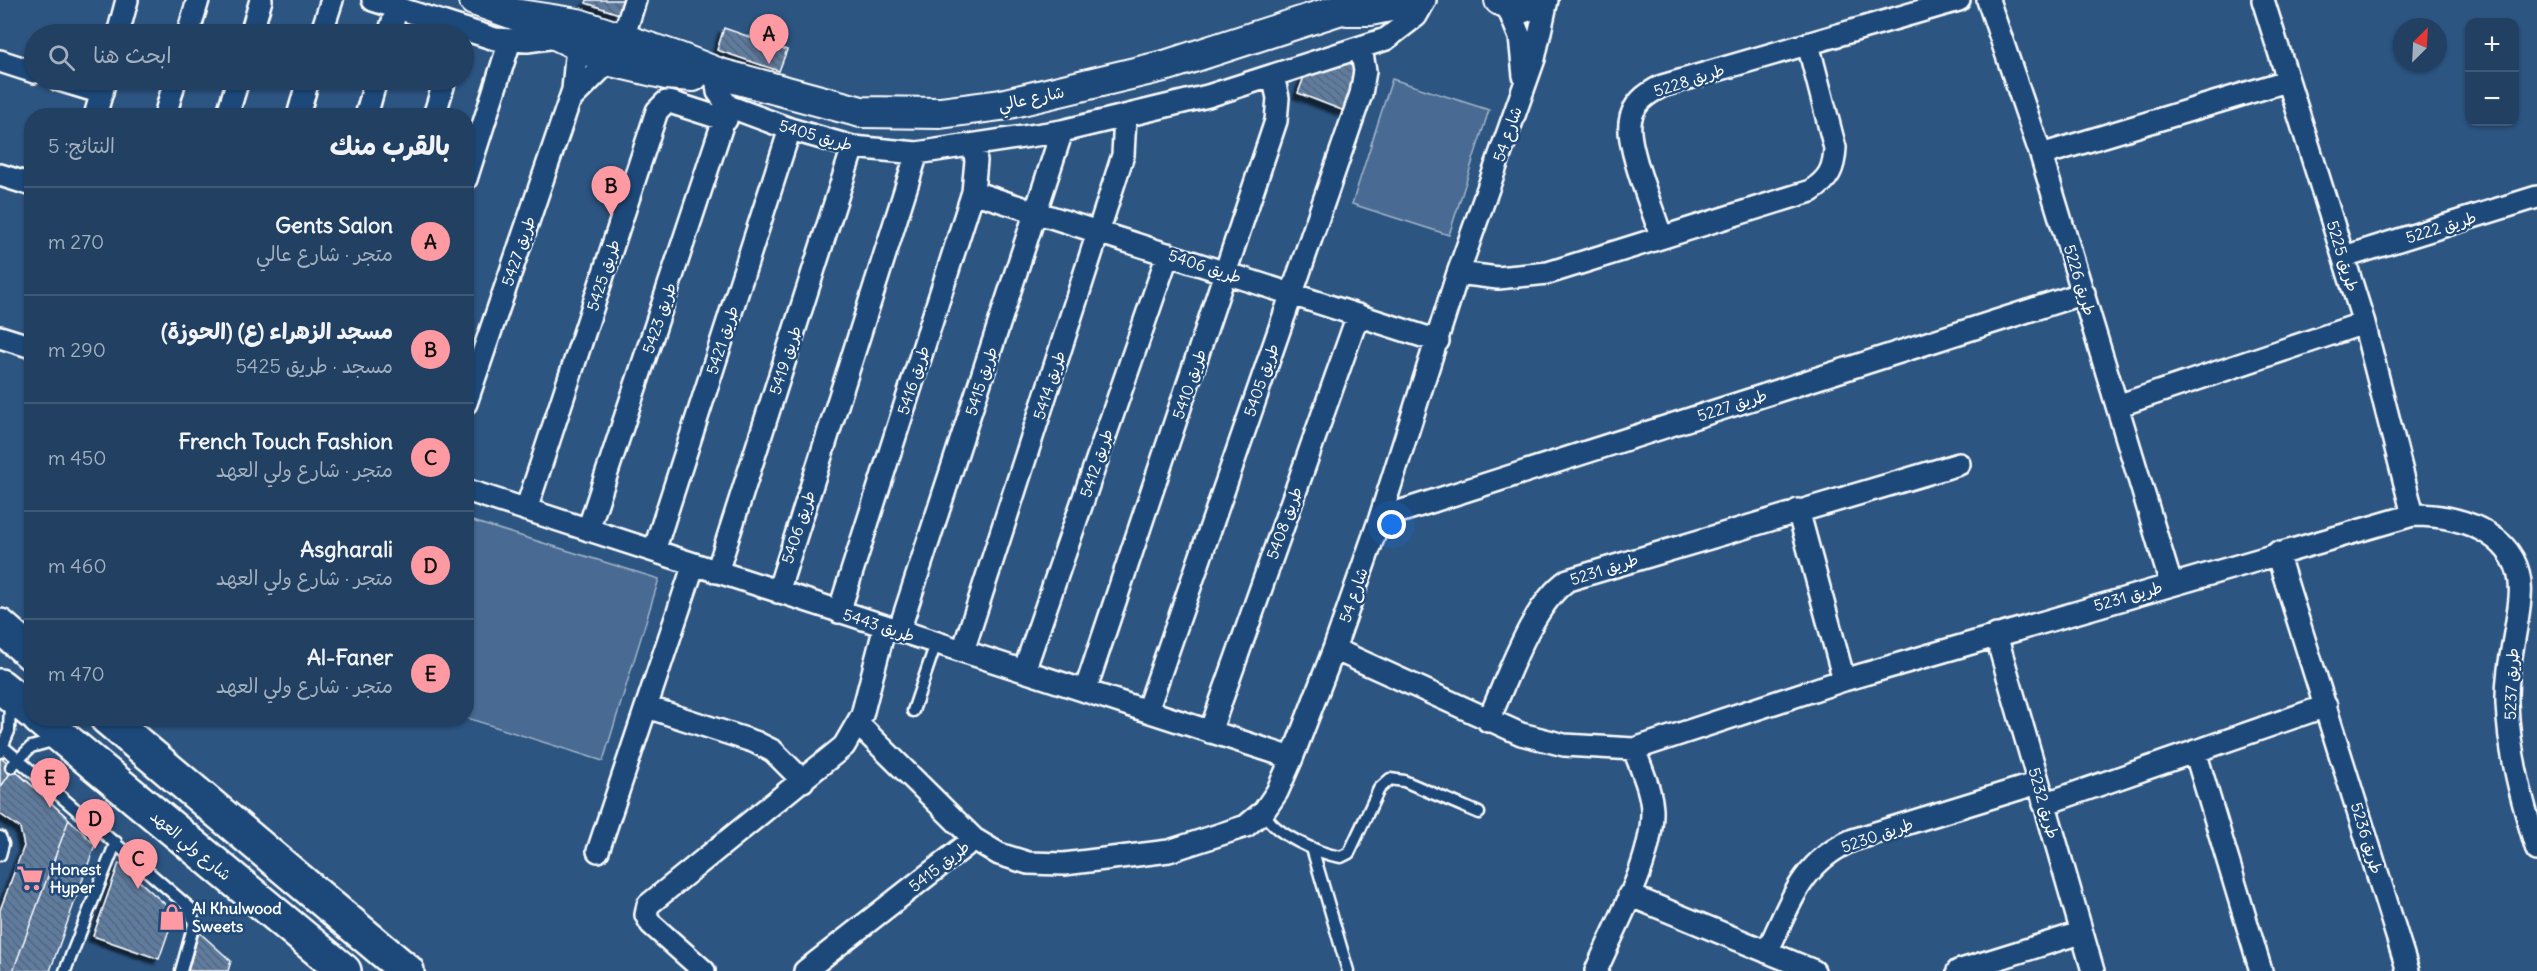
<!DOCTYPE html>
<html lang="ar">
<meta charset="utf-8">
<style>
body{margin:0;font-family:Delius,"Playpen Sans Arabic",sans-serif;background:#294768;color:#f1f3f6;direction:rtl}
.controls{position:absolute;right:18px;top:18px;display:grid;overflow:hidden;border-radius:12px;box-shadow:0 2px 4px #0004}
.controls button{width:54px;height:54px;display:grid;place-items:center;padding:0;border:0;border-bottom:2px solid #3e5977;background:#214062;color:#f1f3f6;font:30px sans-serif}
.compass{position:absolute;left:2393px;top:18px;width:54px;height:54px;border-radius:50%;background:#214062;box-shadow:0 2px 4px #0004;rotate:24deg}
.you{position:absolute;left:1392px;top:525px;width:21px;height:21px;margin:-15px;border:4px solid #fff;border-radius:50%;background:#1a73e8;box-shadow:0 0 0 9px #1a73e833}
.badge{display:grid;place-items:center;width:39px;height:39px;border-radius:50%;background:#ff9aa2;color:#111;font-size:20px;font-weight:700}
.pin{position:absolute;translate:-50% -50px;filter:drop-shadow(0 2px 3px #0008)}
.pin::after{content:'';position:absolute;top:32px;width:21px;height:18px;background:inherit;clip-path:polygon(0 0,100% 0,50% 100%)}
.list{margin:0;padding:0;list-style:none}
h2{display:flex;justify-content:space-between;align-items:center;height:78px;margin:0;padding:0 24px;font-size:26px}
h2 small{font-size:20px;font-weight:400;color:#a2afbe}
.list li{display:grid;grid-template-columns:39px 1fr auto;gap:18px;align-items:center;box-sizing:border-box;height:108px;padding:0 24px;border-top:2px solid #3e5977}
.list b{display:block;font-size:22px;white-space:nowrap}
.list p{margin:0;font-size:20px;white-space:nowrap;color:#a2afbe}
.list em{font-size:20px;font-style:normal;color:#a2afbe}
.icon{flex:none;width:33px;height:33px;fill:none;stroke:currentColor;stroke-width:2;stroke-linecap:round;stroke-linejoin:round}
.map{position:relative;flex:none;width:2537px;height:971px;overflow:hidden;direction:ltr}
.search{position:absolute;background:#214062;box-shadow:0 2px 4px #0004;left:24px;top:24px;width:450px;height:66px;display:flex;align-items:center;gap:15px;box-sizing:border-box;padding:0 21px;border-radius:33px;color:#a2afbe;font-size:22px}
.panel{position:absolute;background:#214062;box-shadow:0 2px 4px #0004;left:24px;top:108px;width:450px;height:618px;border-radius:24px;direction:rtl}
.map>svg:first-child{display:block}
.park{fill:#486b92;stroke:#a4b5c8;stroke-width:1.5}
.building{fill:url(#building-back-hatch);stroke:#fff;stroke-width:1.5;filter:url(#shadow)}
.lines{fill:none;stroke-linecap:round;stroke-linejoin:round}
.lane-casing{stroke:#fff;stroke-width:15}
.street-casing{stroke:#fff;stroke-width:26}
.secondary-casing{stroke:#fff;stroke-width:34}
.primary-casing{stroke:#fff;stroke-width:38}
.lane{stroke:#1f4a7a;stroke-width:10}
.street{stroke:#1f4a7a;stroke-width:21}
.secondary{stroke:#1f4a7a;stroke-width:30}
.primary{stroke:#1f4a7a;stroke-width:33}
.labels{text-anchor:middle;stroke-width:5;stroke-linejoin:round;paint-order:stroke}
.street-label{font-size:16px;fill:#fff;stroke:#1f4a7a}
.poi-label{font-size:16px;font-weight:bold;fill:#fff;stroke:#1f4a7a;text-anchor:start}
</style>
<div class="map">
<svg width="2537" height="971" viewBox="0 0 2537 971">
<defs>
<pattern id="building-back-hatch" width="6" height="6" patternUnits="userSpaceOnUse" patternTransform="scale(1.5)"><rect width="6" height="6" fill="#5e7c9f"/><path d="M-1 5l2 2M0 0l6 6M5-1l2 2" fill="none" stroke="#56667a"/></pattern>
<filter id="shadow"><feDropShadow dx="-5" dy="5" stdDeviation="1.5" flood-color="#0009"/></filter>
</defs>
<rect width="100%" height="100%" fill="#2c5582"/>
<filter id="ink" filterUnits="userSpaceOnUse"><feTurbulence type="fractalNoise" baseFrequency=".0167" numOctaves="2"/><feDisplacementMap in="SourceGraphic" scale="12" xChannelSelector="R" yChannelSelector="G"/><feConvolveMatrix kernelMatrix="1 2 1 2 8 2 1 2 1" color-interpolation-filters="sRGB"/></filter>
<g filter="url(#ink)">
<path class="park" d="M1392,79L1489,110L1449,235L1352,204Z
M466,519L659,579L603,761L467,718Z"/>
<path class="building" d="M587,0H624L619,14L586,3Z
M724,28L787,50L779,71L717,50Z
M1354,56L1362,72L1347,112L1298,93L1304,77L1313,67Z
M0,756L69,819L13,971H0V910L24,846L20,828L0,814Z
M13,769L69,819L13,971H0V910L24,846L20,828L0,814V788Z
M69,819L95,845L50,971H13Z
M119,863L175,913L159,959L93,936Z
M199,932L231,961L228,971H188Z"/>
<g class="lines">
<defs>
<path id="lane" d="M913,711L936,643
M0,744L190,908L194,924L181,971
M0,752L9,731L10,703
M11,767L31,747L56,740
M1264,811C1270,833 1320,854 1341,857L1349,853L1379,789L1390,779L1404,781L1479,813
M0,837L3,844L0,855
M1312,848L1348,971
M65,971L116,842"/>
<path id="street" d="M373,0L495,39L527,41L563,36
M1988,0L2041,155L2171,584
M2263,0L2364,323L2413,515
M1507,5L1520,37L1524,76
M118,34L127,0
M188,34L198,0
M251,34L261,0
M321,34L332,0
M389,34L397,8
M0,61L34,72
M720,74L717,84L718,92L728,106L790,129L853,147L917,153L1062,131L1208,96L1386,39L1416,16L1425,0
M59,80L102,93
M570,100L619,51L635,0
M95,116L105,81
M165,116L175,80
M227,116L238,80
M298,116L308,80
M366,116L376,80
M434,116L445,80
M2041,155L2287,81
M0,175L32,185
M466,179L510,41
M973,192L1438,341
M1661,236C1653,210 1627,148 1630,123C1632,104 1646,94 1662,86L1959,0
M2344,257L2537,197
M1458,273L1498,278L1548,273L1811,191C1829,179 1834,169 1835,148L1808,44
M0,337L32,347
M466,403L573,90L578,35
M2117,406L2364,323
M466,490L1292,758
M526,510L657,111L666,102L673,103L726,120
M1798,510L1844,680
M1380,518L2084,293
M588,530L728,107
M654,551L790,129
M2277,553L2408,971
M717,572L853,147
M778,592L917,153
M839,612L973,192L976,161L974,146
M899,631L1062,131
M1996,635L2093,971
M1334,649L1521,734L1564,745L1634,749L1844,680L2413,515C2463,515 2526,536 2520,598C2517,633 2506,667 2507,703C2509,754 2522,801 2537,850
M963,651L1123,155L1125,117
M1024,671L1168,254
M1085,691L1276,121L1278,98L1273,76
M647,707L755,742L773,751L803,781
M1147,711L1361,94L1365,71L1361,48
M1488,721C1507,680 1531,605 1568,580L1959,464
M858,724L974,839L999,854L1028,863L1064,864L1169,851L1246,826L1264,811L1277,792L1292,758L1334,649L1380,518L1458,273L1534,59L1547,0
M1210,732L1358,315
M2195,751L2261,971
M2044,804L2326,706
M598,851L694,564
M1629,895L1814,971
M1767,952C1790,904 1801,862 1853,840L2038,783
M704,971L651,924L646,915L648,905L844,746L862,715L885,626
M805,971L974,839
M1596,971C1616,924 1653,861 1652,810C1651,789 1641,769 1634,749
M1958,971L2080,933"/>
<path id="secondary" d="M474,0L514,14L611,61L666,74L693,76
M1500,0L1521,8L1542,0
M1347,10H1370L1420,0
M514,14L578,24L679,58L720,74L861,112L940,113L1001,105L1168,65L1369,0"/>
<path id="primary" d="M0,626L32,654
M0,686L32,712
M39,718L344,971
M107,718L407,971"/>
</defs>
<use href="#lane" class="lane-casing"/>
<use href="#street" class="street-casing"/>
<use href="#secondary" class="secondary-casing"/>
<use href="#primary" class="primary-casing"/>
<use href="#lane" class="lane"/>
<use href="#street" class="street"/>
<use href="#secondary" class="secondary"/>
<use href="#primary" class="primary"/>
</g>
</g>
<defs>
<symbol id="supermarket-bare" viewBox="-9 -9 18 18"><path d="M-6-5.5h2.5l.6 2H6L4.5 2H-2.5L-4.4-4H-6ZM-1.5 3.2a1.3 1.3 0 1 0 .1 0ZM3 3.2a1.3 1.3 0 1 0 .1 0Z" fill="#ff9aa2" stroke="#1f4a7a" stroke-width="2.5" paint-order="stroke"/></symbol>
<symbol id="shop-bare" viewBox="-9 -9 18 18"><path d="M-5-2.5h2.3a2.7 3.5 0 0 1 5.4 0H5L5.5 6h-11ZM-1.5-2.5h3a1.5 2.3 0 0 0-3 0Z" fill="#ff9aa2" stroke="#1f4a7a" stroke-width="2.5" paint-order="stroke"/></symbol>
</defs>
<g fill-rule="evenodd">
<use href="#supermarket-bare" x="11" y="859" width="38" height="38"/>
<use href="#shop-bare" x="153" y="898" width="38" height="38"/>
</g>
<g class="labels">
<g class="street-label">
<text transform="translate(1689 80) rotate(-18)" y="6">طريق 5228</text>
<text transform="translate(1031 98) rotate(-12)" y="6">شارع عالي</text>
<text transform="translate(1507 134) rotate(-71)" y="6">شارع 54</text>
<text transform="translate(816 135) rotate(16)" y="6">طريق 5405</text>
<text transform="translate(2441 227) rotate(-17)" y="6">طريق 5222</text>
<text transform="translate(518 251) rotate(-71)" y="6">طريق 5427</text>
<text transform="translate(2343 256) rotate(73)" y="6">طريق 5225</text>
<text transform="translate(1205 266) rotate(18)" y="6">طريق 5406</text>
<text transform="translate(603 275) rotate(-72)" y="6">طريق 5425</text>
<text transform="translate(2080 280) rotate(73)" y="6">طريق 5226</text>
<text transform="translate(659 318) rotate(-71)" y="6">طريق 5423</text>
<text transform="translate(722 340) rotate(-72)" y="6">طريق 5421</text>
<text transform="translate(785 360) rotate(-72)" y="6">طريق 5419</text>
<text transform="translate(913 380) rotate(-72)" y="6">طريق 5416</text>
<text transform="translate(1261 380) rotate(-71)" y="6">طريق 5405</text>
<text transform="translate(981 381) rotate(-72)" y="6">طريق 5415</text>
<text transform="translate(1189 384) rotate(-71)" y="6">طريق 5410</text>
<text transform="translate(1049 385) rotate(-72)" y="6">طريق 5414</text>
<text transform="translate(1732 405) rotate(-18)" y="6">طريق 5227</text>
<text transform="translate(1096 463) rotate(-71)" y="6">طريق 5412</text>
<text transform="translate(1284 523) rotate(-70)" y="6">طريق 5408</text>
<text transform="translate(798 527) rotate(-72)" y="6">طريق 5406</text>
<text transform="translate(1604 569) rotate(-18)" y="6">طريق 5231</text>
<text transform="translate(1353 595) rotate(-71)" y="6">شارع 54</text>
<text transform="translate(2128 596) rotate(-16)" y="6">طريق 5231</text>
<text transform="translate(879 625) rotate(18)" y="6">طريق 5443</text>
<text transform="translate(2511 684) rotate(-88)" y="6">طريق 5237</text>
<text transform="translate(2044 803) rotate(74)" y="6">طريق 5232</text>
<text transform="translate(1877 835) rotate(-19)" y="6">طريق 5230</text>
<text transform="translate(2367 838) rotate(73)" y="6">طريق 5236</text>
<text transform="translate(191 845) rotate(40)" y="6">شارع ولي العهد</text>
<text transform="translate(939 866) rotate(-38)" y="6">طريق 5415</text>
</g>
<g class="poi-label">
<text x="50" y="875">Honest<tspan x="50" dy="18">Hyper</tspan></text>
<text x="192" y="914">Al Khulwood<tspan x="192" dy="18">Sweets</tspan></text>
</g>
</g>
</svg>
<div class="controls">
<button>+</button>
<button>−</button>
</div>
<svg class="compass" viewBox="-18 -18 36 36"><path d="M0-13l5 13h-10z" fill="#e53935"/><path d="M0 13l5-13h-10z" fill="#a2afbe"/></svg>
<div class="you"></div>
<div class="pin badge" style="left:769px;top:64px">A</div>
<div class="pin badge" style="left:611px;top:216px">B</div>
<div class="pin badge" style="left:138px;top:889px">C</div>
<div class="pin badge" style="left:95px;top:849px">D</div>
<div class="pin badge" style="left:50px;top:808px">E</div>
<div class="search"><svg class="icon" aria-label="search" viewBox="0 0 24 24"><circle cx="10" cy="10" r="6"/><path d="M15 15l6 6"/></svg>ابحث هنا</div>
<section class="panel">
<h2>بالقرب منك<small>النتائج: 5</small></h2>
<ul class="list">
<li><span class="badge">A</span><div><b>Gents Salon</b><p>متجر · شارع عالي</p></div><em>270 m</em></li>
<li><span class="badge">B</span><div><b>مسجد الزهراء (ع) (الحوزة)</b><p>مسجد · طريق 5425</p></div><em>290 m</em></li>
<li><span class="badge">C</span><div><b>French Touch Fashion</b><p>متجر · شارع ولي العهد</p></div><em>450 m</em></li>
<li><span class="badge">D</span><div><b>Asgharali</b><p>متجر · شارع ولي العهد</p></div><em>460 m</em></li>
<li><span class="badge">E</span><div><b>Al-Faner</b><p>متجر · شارع ولي العهد</p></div><em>470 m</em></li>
</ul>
</section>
</div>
